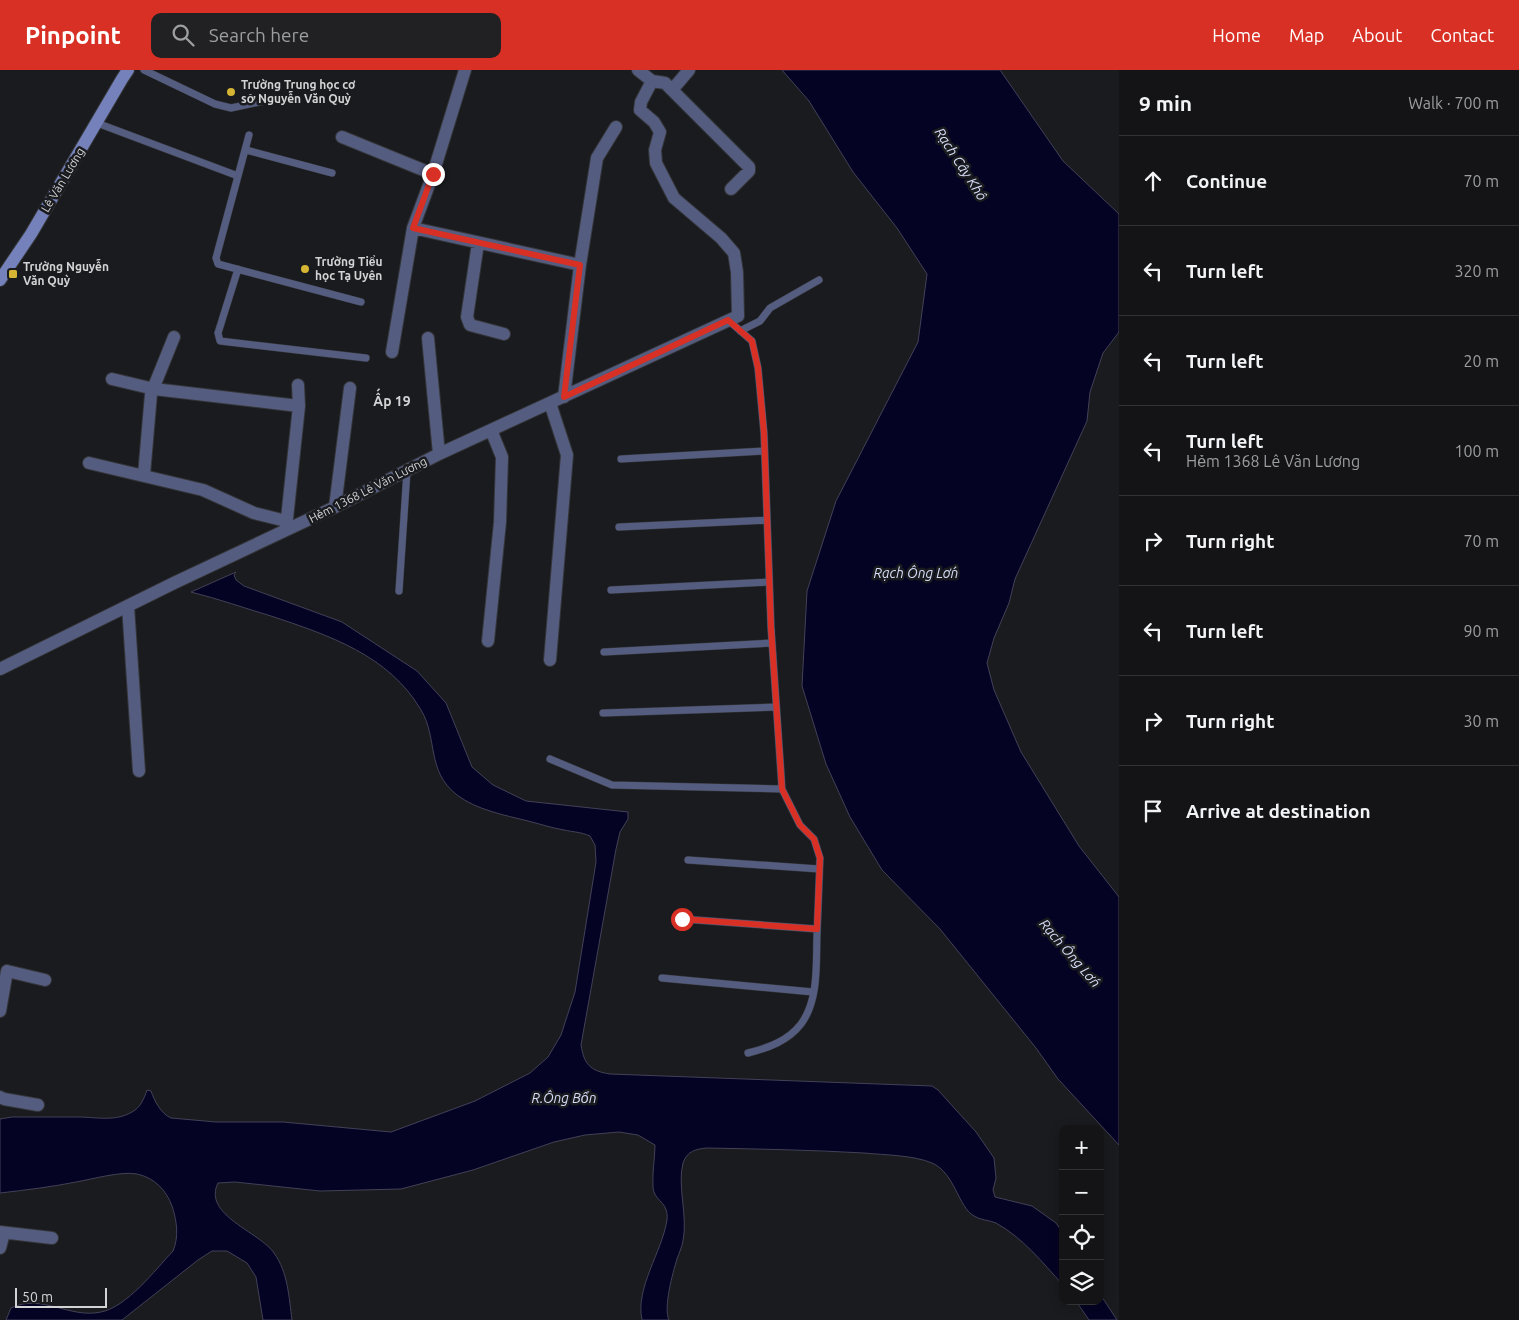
<!DOCTYPE html>
<meta charset="utf-8">
<style>
body{margin:0;font-family:Ubuntu,sans-serif;background:#212123;color:#f1f3f6}
.controls{position:absolute;right:15px;bottom:15px;display:grid;overflow:hidden;border-radius:10px;box-shadow:0 2px 12px #0003}
.controls button{width:45px;height:45px;display:grid;place-items:center;padding:0;border:0;border-bottom:1px solid #333335;background:#141416;color:#f1f3f6;font:25px sans-serif}
.scale{position:absolute;left:15px;bottom:12px;width:92px;box-sizing:border-box;padding-left:5px;border:2px solid #d2d3d5;border-top:0;font-size:14px;line-height:18px;white-space:nowrap;color:#d2d3d5;-webkit-text-stroke:4px #1a1b1e;paint-order:stroke}
.stop{position:absolute;width:15px;height:15px;margin:-11px;border:4px solid #d93025;border-radius:50%;background:#fff}
.stop.end{background:#d93025;border-color:#fff;box-shadow:0 1px 5px #0008}
.list{margin:0;padding:0;list-style:none}
h2{display:flex;justify-content:space-between;align-items:center;height:65px;margin:0;padding:0 20px;font-size:21px}
h2 small{font-size:16px;font-weight:400;color:#9d9ea1}
.list li{display:grid;grid-template-columns:32px 1fr auto;gap:15px;align-items:center;box-sizing:border-box;height:90px;padding:0 20px;border-top:1px solid #333335}
.list b{display:block;font-size:19px;white-space:nowrap}
.list p{margin:0;font-size:16px;white-space:nowrap;color:#9d9ea1}
.list em{font-size:16px;font-style:normal;color:#9d9ea1}
.icon{flex:none;width:28px;height:28px;fill:none;stroke:currentColor;stroke-width:2;stroke-linecap:round;stroke-linejoin:round}
.map{position:relative;flex:none;width:1119px;height:1250px;overflow:hidden}
header{display:flex;align-items:center;gap:30px;box-sizing:border-box;height:70px;padding:0 25px;background:#d93025;color:#fff}
header strong{font-size:24px}
nav{display:flex;gap:28px;margin-inline-start:auto;font-size:18px}
.search{width:350px;height:45px;background:#212123;display:flex;align-items:center;gap:12px;box-sizing:border-box;padding:0 18px;border-radius:10px;color:#9d9ea1;font-size:19px}
main{display:flex}
aside{flex:1;background:#141416}
.map>svg:first-child{display:block}
.water{fill:#040323;stroke:#424158}
.lines{fill:none;stroke-linecap:round;stroke-linejoin:round}
.service-casing{stroke:#343538;stroke-width:8}
.minor-casing{stroke:#343538;stroke-width:14}
.secondary-casing{stroke:#343538;stroke-width:14}
.service{stroke:#545c7f;stroke-width:7}
.minor{stroke:#545c7f;stroke-width:12}
.secondary{stroke:#7481ba;stroke-width:12}
.route{stroke:#d93025;stroke-width:6}
.poi-dot{fill:#d6b534;stroke:#1a1b1e;stroke-width:2}
.labels{text-anchor:middle;stroke-width:5;stroke-linejoin:round;paint-order:stroke}
.poi-label{font-size:12px;font-weight:bold;fill:#d2d3d5;stroke:#1a1b1e;text-anchor:start}
.street-label{font-size:12px;fill:#d2d3d5;stroke:#1a1b1e}
.water-label{font-size:14px;font-style:italic;fill:#d6ddf9;stroke:#1a1b1e}
.neighbourhood-label{font-size:14px;font-weight:bold;fill:#d2d3d5;stroke:#1a1b1e}
</style>
<header>
<strong>Pinpoint</strong>
<div class="search"><svg class="icon" aria-label="search" viewBox="0 0 24 24"><circle cx="10" cy="10" r="6"/><path d="M15 15l6 6"/></svg>Search here</div>
<nav><a>Home</a><a>Map</a><a>About</a><a>Contact</a></nav>
</header>
<main>
<div class="map">
<svg width="1119" height="1250" viewBox="0 0 1119 1250">
<rect width="100%" height="100%" fill="#1a1b1e"/>
<path class="water" d="M782,0H1000L1063,91L1119,144V262L1103,283L1090,322L1087,351L1015,509L1009,533L994,568L987,593L994,620L1021,682L1079,776L1119,827V1075L1058,1009L1036,978L940,859L882,800L850,747L826,694L802,616L807,521L836,431L918,272L927,204L897,158L853,102L809,31Z
M236,502L234,505L236,510L244,516L342,552L417,601L446,633L472,697L493,715L526,731L628,742V749L620,762L616,779L581,975C584,994 590,1001 610,1004L932,1016L938,1020L976,1062L994,1088L996,1108L993,1120L995,1127L1032,1136L1056,1153L1063,1163V1215C1042,1192 1023,1168 996,1153C989,1150 980,1150 974,1146C958,1137 955,1103 932,1093C913,1085 884,1085 864,1083C812,1080 760,1079 707,1078C696,1079 687,1081 683,1093C677,1116 688,1146 683,1171C682,1177 679,1183 677,1189C673,1202 663,1238 669,1250H642C635,1218 662,1182 667,1150C669,1131 654,1132 653,1117C652,1103 655,1088 655,1075L638,1065L619,1062L585,1065L554,1072L473,1100L401,1119L320,1121L235,1112L218,1113C202,1145 260,1162 274,1183C288,1202 289,1228 292,1250H263L256,1207L247,1193L227,1181H212L198,1190L122,1250H6L11,1238C42,1223 69,1249 101,1242C127,1237 155,1200 173,1181C179,1167 177,1151 172,1136C166,1120 155,1108 137,1104C121,1101 93,1109 76,1112C51,1117 26,1120 0,1123V1049L12,1047C34,1047 56,1047 78,1047C96,1047 115,1052 132,1042C140,1038 144,1029 147,1020L151,1021C154,1030 161,1044 171,1048L216,1052H283L391,1062L475,1031L530,1003L548,987L561,965L575,922L596,792L595,775L590,766C581,762 573,762 564,760C552,758 540,754 528,751C504,745 477,740 457,725C426,701 438,668 421,640C389,585 328,565 271,546C244,538 219,529 191,522Z
M1100,1224L1117,1250H1089L1076,1231H1100Z"/>
<g class="lines">
<defs>
<path id="service" d="M144,0L215,34L231,38L274,29
M97,53L238,106
M249,65L216,188L218,194L361,232
M246,80L332,103
M238,199L218,263L220,271L366,288
M728,250L752,271L758,298L764,363L771,557L782,719L800,755L814,769L820,788C819,814 818,839 817,865C816,893 819,930 801,954C788,971 768,978 748,983
M740,261L760,251L770,238L819,210
M621,389L764,381
M619,457L767,450
M611,520L769,512
M399,521L407,401
M604,582L772,573
M603,643L776,637
M550,689L612,715L782,719
M688,790L819,799
M682,849L817,859
M662,908L813,922"/>
<path id="minor" d="M638,0L652,11L665,13L749,97V101L731,119
M672,20L689,0
M342,67L433,104
M413,158L580,195
M478,173L467,247L470,255L504,264
M428,268L439,384
M392,282L413,158L433,104L465,0
M112,309L154,319L299,336
M564,327L580,195L597,88L616,57
M89,393L203,420L254,443L286,451
M144,405L151,324L174,267
M335,437L350,318
M286,458L299,336L298,315
M128,536L139,701
M488,571L500,452L502,387L491,360
M550,590L567,385L550,333
M0,599L174,513L335,437L439,384L738,246L737,202L734,183L721,168L674,128L656,93L655,80L660,62L654,52L640,40L641,32L652,11
M0,941L7,901L45,910
M0,1027L4,1029L38,1035
M0,1162L52,1168
M0,1178L4,1163"/>
<path id="secondary" d="M0,210L31,164L122,9L128,0"/>
</defs>
<use href="#service" class="service-casing"/>
<use href="#minor" class="minor-casing"/>
<use href="#secondary" class="secondary-casing"/>
<use href="#service" class="service"/>
<use href="#minor" class="minor"/>
<use href="#secondary" class="secondary"/>
</g>
<g class="lines">
<path class="route" d="M433,104L413,158L580,195L564,327L728,250L752,271L758,298L764,363L771,557L782,719L800,755L814,769L820,788L817,859L682,849"/>
</g>
<g class="poi-dot">
<circle cx="231" cy="22" r="5"/>
<circle cx="305" cy="199" r="5"/>
<rect x="8" y="199" width="10" height="10" rx="2.5"/>
</g>
<g class="labels">
<g class="poi-label">
<text x="241" y="19">Trường Trung học cơ<tspan x="241" dy="14">sở Nguyễn Văn Quỳ</tspan></text>
<text x="315" y="196">Trường Tiểu<tspan x="315" dy="14">học Tạ Uyên</tspan></text>
<text x="23" y="201">Trường Nguyễn<tspan x="23" dy="14">Văn Quỳ</tspan></text>
</g>
<g class="street-label">
<text transform="translate(63 110) rotate(-59)" y="4">Lê Văn Lương</text>
<text transform="translate(368 420) rotate(-27)" y="4">Hẻm 1368 Lê Văn Lương</text>
</g>
<g class="water-label">
<text transform="translate(961 94) rotate(57)" y="5">Rạch Cây Khô</text>
<text x="916" y="508">Rạch Ông Lớn</text>
<text transform="translate(1070 883) rotate(49)" y="5">Rạch Ông Lớn</text>
<text x="564" y="1033">R.Ông Bổn</text>
</g>
<g class="neighbourhood-label">
<text x="392" y="336">Ấp 19</text>
</g>
</g>
</svg>
<div class="controls">
<button>+</button>
<button>−</button>
<button><svg class="icon" aria-label="locate" viewBox="0 0 24 24"><circle cx="12" cy="12" r="6"/><path d="M12 2v4M12 18v4M2 12h4M18 12h4"/></svg></button>
<button><svg class="icon" aria-label="layers" viewBox="0 0 24 24"><path d="M12 4l9 5-9 5-9-5zM3 14l9 5 9-5"/></svg></button>
</div>
<div class="scale">50 m</div>
<div class="stop" style="left:682px;top:849px"></div>
<div class="stop end" style="left:433px;top:104px"></div>
</div>
<aside>
<h2>9 min<small>Walk · 700 m</small></h2>
<ul class="list">
<li><svg class="icon" aria-label="ahead" viewBox="0 0 24 24"><path d="M12 20V5M6 11l6-6 6 6"/></svg><div><b>Continue</b></div><em>70 m</em></li>
<li><svg class="icon" aria-label="left" viewBox="0 0 24 24"><path d="M17 20v-9H6M10 6l-5 5 5 5"/></svg><div><b>Turn left</b></div><em>320 m</em></li>
<li><svg class="icon" aria-label="left" viewBox="0 0 24 24"><path d="M17 20v-9H6M10 6l-5 5 5 5"/></svg><div><b>Turn left</b></div><em>20 m</em></li>
<li><svg class="icon" aria-label="left" viewBox="0 0 24 24"><path d="M17 20v-9H6M10 6l-5 5 5 5"/></svg><div><b>Turn left</b><p>Hẻm 1368 Lê Văn Lương</p></div><em>100 m</em></li>
<li><svg class="icon" aria-label="right" viewBox="0 0 24 24"><path d="M7 20v-9h11M14 6l5 5-5 5"/></svg><div><b>Turn right</b></div><em>70 m</em></li>
<li><svg class="icon" aria-label="left" viewBox="0 0 24 24"><path d="M17 20v-9H6M10 6l-5 5 5 5"/></svg><div><b>Turn left</b></div><em>90 m</em></li>
<li><svg class="icon" aria-label="right" viewBox="0 0 24 24"><path d="M7 20v-9h11M14 6l5 5-5 5"/></svg><div><b>Turn right</b></div><em>30 m</em></li>
<li><svg class="icon" aria-label="arrive" viewBox="0 0 24 24"><path d="M6 21V4h12l-3 4 3 4H6"/></svg><div><b>Arrive at destination</b></div></li>
</ul>
</aside>
</main>
